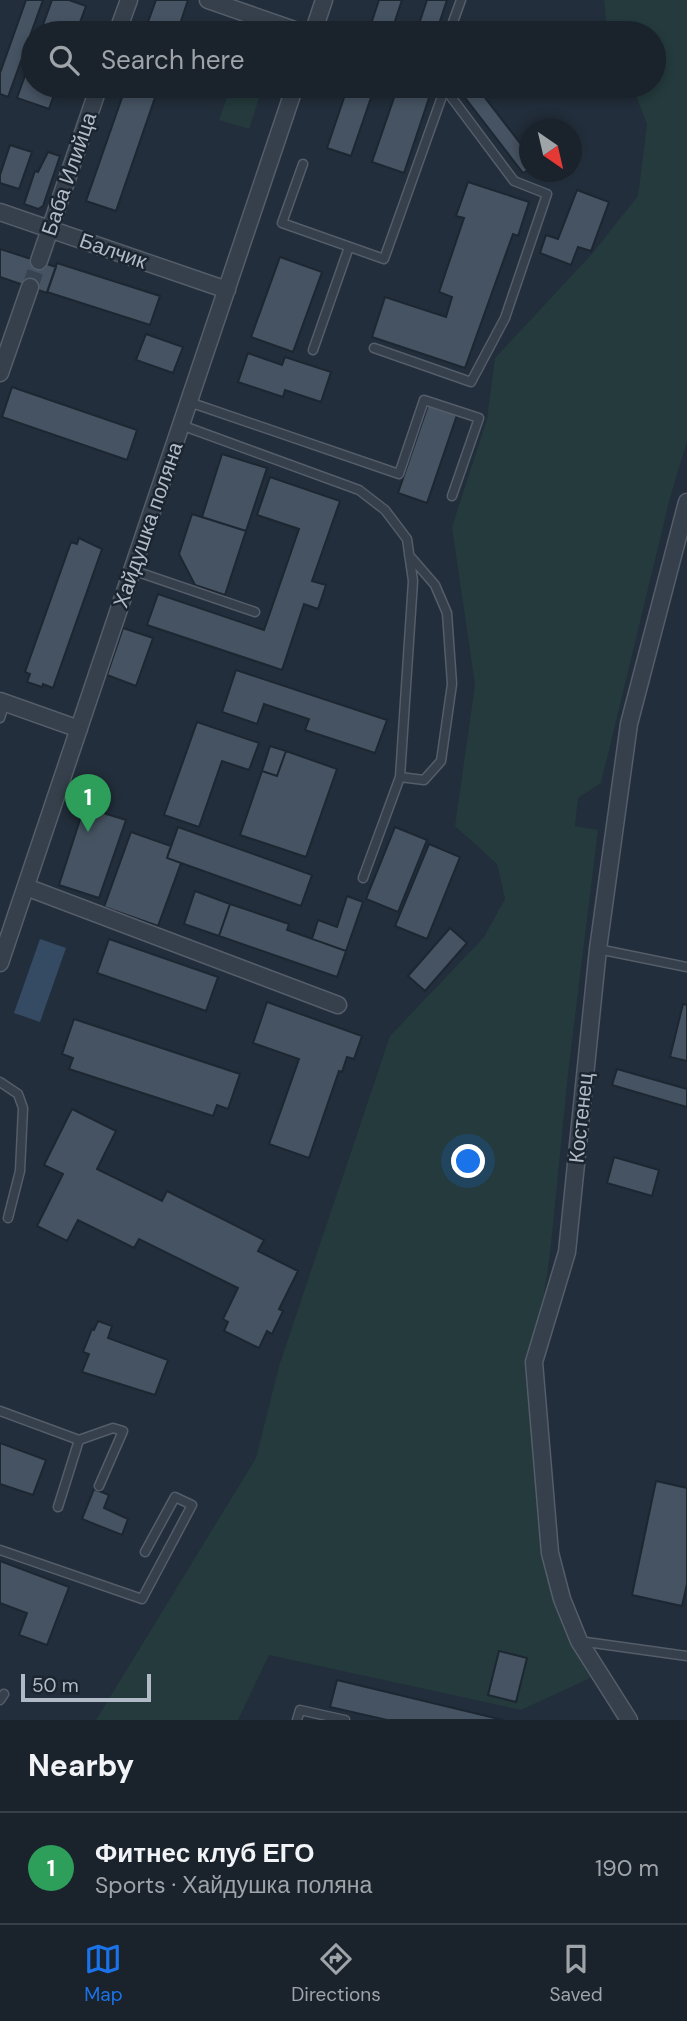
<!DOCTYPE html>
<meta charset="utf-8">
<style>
body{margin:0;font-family:"DM Sans",sans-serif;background:#272f38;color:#f1f3f6}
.compass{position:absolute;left:519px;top:119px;width:63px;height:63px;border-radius:50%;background:#1a222c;box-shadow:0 4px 10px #0003;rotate:146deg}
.scale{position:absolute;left:21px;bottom:18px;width:130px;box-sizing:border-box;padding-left:7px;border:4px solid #b1bac7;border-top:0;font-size:19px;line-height:24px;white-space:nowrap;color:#b1bac7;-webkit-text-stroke:5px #1b2530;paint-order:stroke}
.you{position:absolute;left:469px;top:1162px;width:24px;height:24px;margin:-18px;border:5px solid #fff;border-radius:50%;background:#1a73e8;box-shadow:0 0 0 10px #1a73e833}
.badge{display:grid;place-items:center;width:46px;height:46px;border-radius:50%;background:#1a73e8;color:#fff;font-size:23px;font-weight:700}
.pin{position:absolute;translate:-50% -58px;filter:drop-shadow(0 2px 4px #0008)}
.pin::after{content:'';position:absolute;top:37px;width:24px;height:21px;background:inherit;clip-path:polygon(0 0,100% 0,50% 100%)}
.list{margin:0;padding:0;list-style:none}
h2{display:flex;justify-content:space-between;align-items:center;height:91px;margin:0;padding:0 28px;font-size:30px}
h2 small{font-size:23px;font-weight:400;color:#9fa4a9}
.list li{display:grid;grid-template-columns:46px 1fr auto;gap:21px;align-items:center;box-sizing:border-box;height:112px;padding:0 28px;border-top:2px solid #383f48}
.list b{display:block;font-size:26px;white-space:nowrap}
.list p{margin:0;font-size:23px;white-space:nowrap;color:#9fa4a9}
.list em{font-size:23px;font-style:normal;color:#9fa4a9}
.icon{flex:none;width:38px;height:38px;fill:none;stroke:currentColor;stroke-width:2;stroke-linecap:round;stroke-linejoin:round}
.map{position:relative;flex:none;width:687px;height:1720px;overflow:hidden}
.search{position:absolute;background:#1a222c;box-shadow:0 4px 10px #0003;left:21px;right:21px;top:21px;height:77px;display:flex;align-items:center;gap:18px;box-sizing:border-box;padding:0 24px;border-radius:38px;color:#9fa4a9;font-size:26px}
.sheet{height:203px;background:#1a222c}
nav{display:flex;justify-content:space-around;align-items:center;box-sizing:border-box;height:98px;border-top:2px solid #383f48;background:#1a222c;font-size:19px;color:#9fa4a9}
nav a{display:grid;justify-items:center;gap:4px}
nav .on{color:#1a73e8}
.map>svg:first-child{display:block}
.green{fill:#243a3c}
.water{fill:#354a63}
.building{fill:#465362;stroke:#1d2732;stroke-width:2}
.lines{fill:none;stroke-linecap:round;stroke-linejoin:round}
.street-tunnel{stroke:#374350;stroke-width:16;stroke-dasharray:16 8;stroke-linecap:butt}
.lane-casing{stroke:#545d69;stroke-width:11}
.street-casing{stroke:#545d69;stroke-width:19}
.lane{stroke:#36404c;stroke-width:8}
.street{stroke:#36404c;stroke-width:16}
.labels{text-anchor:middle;stroke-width:5;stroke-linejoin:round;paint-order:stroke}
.street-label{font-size:21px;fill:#b1bac7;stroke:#1b2530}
</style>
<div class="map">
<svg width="687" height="1720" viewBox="0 0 687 1720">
<rect width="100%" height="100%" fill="#222e3b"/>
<path class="green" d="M604,0H687V441L670,498L601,783L578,798L575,826L598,830L568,1074L550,1254L534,1362L550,1553L599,1674L521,1710L269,1655L238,1720H96L256,1458L279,1366L390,1036L484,937L505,899L497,864L455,826L475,685L452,527L487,419L495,358L591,255L638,196L647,124L632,86H654V33H611L606,20Z
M231,86H263L249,129L219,120Z"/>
<path class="water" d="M40,939L66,948L40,1022L14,1013Z"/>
<path class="building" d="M26,0H43L8,97L0,94V73Z
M52,0H69L86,6L76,33H40Z
M156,0H188L177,33H144Z
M379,0H402L391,33H368Z
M427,0H447L436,33H416Z
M33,53V86H57L49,109L17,98Z
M126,86H159L116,211L86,201Z
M348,86H375L351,156L327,148Z
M398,86H422L432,89L404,173L372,162Z
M456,86H476L530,156V169L523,173Z
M10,145L32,152L19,189L0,183V175Z
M48,152L60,156L43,206L38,209L24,204L35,171L38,172Z
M468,182L529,202L518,236L513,234L465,368L372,337L385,297L446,317L452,297L439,292L464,218L456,216Z
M577,190L609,202L591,251L578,247L571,265L540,253L546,235L558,239Z
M0,249L56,267L47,293L0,277Z
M280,257L322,272L293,352L251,337Z
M57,263L160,296L150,325L47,292Z
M146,334L183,347L173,373L136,360Z
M248,353L282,365L285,357L331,372L321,402L285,390L283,397L238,382Z
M12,387L137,430L127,460L2,417Z
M428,405L457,415L427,503L398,493Z
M222,454L267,468L246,531L202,517Z
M270,477L340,501L312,581L326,585L318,609L304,604L282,670L147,625L158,594L264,630L299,529L257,515Z
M192,514L246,531L225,595L195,585L179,554Z
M79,538L102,549L53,688L43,684L42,687L27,682L30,674L25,672L71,542L77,544Z
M123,628L153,638L136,686L107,675Z
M236,670L387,720L375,753L305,730L309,719L264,704L257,724L222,712Z
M197,722L259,743L249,770L222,761L199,827L164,815Z
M270,746L286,751L277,776L262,771Z
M286,751L337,769L306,857L240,835L262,771L277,776Z
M84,807L126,820L99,898L59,885Z
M178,827L312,875L301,906L167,858Z
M395,827L427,840L398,912L366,899Z
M131,832L171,846L167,858L181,863L158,926L104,907Z
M429,844L460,857L427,939L395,926Z
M195,891L230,904L219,936L184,924Z
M347,896L363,902L346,951L312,939L318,920L337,927Z
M230,904L289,924L287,930L346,951L337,977L219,936Z
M450,928L467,943L425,991L408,976Z
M109,939L218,977L206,1011L97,973Z
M267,1002L362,1036L354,1059L347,1057L342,1072L339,1071L309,1158L269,1144L299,1059L253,1043Z
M683,1004L687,1005V1061L670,1057Z
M74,1019L240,1074L228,1109L217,1105L213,1116L69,1069L73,1058L62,1054Z
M617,1069L687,1089V1107L612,1085Z
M72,1109L116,1131L97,1169L162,1201L167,1191L264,1240L258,1251L298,1271L279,1309L283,1311L272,1334L267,1331L259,1348L224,1331L228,1322L223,1319L238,1288L139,1239L134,1248L78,1220L67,1241L37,1226L63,1174L44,1165Z
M614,1157L659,1170L652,1196L607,1183Z
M98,1321L112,1326L108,1338L168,1360L155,1395L82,1372L89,1354L83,1352L92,1329L94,1330Z
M0,1443L46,1460L33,1495L0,1484Z
M656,1481L687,1488V1584L682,1606L632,1595Z
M94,1489L109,1495L104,1508L128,1519L122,1535L82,1519Z
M0,1561L69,1587L47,1645L19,1635L27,1613L0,1603Z
M499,1651L527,1658L516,1702L488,1695Z
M337,1680L503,1720H387L330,1707Z"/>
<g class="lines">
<path class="street-tunnel" d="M30,287L39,261"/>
<defs>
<path id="lane" d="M449,33L461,0
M303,164L282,223L384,259L445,88
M374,348L471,382L505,318L547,194L514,181L443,86
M313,350L349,247
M189,402L399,474L424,400L479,418L452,496
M181,425L359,490L385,510L407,539L413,581L400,777L363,878
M132,570L255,612
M0,718L5,703
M400,777L424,780L441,761L452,684L447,613L435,585L409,555
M598,949L687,967
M0,1082L18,1094L23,1108L20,1171L8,1218
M0,1411L79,1440L113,1428L123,1431L99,1486
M58,1507L79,1440
M0,1550L142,1599L192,1505L175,1497L145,1552
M579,1641L687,1656
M0,1700L4,1694
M297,1720L300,1710L345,1720"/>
<path id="street" d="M208,0L303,33
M117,33L129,0
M313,33L324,0
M0,212L227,290
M39,261L99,86
M0,373L30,287
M0,701L79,729
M26,887L338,1005
M0,963L295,86
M629,1720L579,1641L562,1599L550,1553L534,1362L567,1252L598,949L629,724L687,502"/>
</defs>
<use href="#lane" class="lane-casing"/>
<use href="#street" class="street-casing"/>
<use href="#lane" class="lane"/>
<use href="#street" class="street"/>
</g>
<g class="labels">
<g class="street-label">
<text transform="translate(69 174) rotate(-71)" y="7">Баба Илийца</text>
<text transform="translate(113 251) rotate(19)" y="7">Балчик</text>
<text transform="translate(148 525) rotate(-71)" y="7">Хайдушка поляна</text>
<text transform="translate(581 1118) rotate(-84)" y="7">Костенец</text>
</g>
</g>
</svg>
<svg class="compass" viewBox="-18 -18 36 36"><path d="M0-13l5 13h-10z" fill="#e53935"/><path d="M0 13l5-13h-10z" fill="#9fa4a9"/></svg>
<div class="scale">50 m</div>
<div class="you"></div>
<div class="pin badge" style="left:88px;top:832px;background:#2e9e5b">1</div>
<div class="search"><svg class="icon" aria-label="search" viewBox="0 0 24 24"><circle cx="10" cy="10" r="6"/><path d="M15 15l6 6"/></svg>Search here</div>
</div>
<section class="sheet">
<h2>Nearby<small></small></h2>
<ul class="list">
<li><span class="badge" style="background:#2e9e5b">1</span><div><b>Фитнес клуб ЕГО</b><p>Sports · Хайдушка поляна</p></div><em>190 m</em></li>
</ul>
</section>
<nav>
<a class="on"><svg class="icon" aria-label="map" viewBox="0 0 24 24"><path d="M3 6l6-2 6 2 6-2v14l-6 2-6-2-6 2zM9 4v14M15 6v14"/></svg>Map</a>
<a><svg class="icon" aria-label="directions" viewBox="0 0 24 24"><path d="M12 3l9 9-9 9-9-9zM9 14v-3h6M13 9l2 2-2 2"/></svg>Directions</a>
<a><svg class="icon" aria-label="saved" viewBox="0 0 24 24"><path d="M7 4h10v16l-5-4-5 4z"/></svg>Saved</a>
</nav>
